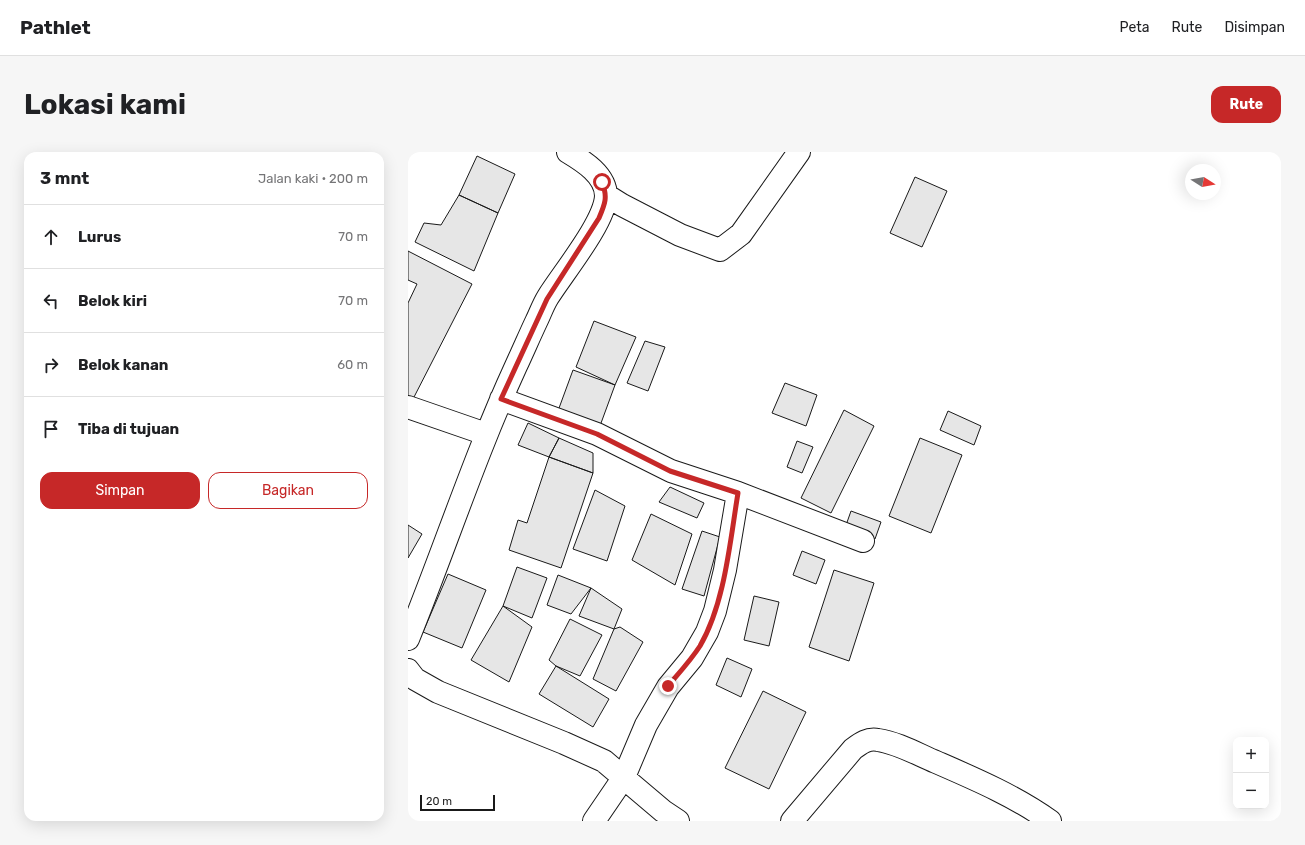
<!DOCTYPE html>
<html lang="id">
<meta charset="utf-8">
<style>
body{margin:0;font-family:Rubik,sans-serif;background:#f6f6f6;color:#202124}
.controls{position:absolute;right:12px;bottom:12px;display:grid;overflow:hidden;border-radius:8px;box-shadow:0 4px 16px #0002}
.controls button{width:36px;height:36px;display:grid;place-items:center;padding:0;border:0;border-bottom:1px solid #e0e0e0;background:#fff;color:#202124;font:20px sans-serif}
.compass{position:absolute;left:777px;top:12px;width:36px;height:36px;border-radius:50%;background:#fff;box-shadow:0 4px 16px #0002;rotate:101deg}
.scale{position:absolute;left:12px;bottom:10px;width:75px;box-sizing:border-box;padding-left:4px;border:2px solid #1a1a1a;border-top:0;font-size:11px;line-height:14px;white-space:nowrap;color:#1a1a1a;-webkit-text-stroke:3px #fff;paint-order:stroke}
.stop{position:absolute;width:12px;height:12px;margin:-9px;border:3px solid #c62828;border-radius:50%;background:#fff}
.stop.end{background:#c62828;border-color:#fff;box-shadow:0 1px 4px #0008}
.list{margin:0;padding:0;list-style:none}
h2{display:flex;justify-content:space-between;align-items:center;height:52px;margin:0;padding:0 16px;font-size:17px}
h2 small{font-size:13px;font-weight:400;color:#757577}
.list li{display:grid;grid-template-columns:26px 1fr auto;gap:12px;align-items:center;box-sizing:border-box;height:64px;padding:0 16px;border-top:1px solid #e0e0e0}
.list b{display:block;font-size:15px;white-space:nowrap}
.list em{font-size:13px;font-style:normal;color:#757577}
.actions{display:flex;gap:8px;padding:12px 16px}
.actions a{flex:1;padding:9px 0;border:1px solid #c62828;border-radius:12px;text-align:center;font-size:14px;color:#c62828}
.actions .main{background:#c62828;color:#fff}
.icon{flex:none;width:22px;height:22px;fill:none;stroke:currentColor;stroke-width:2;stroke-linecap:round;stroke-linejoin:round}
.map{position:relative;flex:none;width:873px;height:669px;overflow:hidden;border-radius:12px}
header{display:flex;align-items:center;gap:24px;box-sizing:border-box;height:56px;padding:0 20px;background:#fff;border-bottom:1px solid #e0e0e0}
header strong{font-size:19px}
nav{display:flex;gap:22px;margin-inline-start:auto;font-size:14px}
.intro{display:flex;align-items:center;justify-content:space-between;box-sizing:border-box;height:96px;padding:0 24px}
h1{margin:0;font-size:28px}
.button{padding:10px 18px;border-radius:12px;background:#c62828;color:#fff;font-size:14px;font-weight:700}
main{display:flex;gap:24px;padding:0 24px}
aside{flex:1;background:#fff;border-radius:12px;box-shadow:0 4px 16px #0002}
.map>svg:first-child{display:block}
.building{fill:#e6e6e6;stroke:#1a1a1a}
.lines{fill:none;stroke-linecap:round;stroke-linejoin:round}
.street-casing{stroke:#1a1a1a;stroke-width:24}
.street{stroke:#fff;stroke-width:22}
.route{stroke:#c62828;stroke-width:5}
</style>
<header>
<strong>Pathlet</strong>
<nav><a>Peta</a><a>Rute</a><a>Disimpan</a></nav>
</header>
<div class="intro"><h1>Lokasi kami</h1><a class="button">Rute</a></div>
<main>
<aside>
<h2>3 mnt<small>Jalan kaki · 200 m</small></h2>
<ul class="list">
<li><svg class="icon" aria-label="ahead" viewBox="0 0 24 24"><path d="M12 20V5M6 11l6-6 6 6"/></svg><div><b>Lurus</b></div><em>70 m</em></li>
<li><svg class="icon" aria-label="left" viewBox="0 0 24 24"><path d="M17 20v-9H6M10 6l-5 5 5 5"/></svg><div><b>Belok kiri</b></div><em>70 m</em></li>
<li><svg class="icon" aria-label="right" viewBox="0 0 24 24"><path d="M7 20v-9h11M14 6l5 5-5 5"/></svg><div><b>Belok kanan</b></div><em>60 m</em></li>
<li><svg class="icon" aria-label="arrive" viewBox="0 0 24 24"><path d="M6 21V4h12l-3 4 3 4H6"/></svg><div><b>Tiba di tujuan</b></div></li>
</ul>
<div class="actions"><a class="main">Simpan</a><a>Bagikan</a></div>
</aside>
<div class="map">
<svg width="873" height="669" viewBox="0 0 873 669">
<rect width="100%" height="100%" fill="#fff"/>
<path class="building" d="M69,4L107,22L90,61L51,43Z
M507,25L539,39L514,95L482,81Z
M51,43L90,61L66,119L7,90L16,71L33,73Z
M0,99L64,132L5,247L0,244V151L9,132L0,128Z
M186,169L228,185L207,233L168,215Z
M237,189L257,195L240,239L219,231Z
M165,218L207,233L189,282L147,267Z
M377,231L409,243L398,274L364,261Z
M436,258L466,274L423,361L393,346Z
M540,259L573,274L566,293L532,278Z
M120,271L151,286L141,305L110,293Z
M151,286L185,301V321L141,305Z
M512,286L554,303L523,381L481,364Z
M389,289L405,295L394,321L379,315Z
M141,305L185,321L153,416L101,398L110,368L119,371Z
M262,335L296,351L289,366L251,350Z
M187,338L217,354L199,409L165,397Z
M443,359L473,370L467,387L437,376Z
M243,362L284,382L267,433L224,408Z
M0,373L14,382L0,406Z
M294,379L312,385L296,444L274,437Z
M394,399L417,408L408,432L385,423Z
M109,415L139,426L124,466L95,454Z
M426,418L466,431L441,509L401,495Z
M40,422L78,438L54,496L15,480Z
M150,423L183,436L163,462L139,453Z
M183,436L214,457L206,477L171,464Z
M346,444L371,450L361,494L336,488Z
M95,454L124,475L101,530L63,508Z
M162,467L194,483L172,524L148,514L141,508Z
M212,475L235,490L208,539L185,527L206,477Z
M319,506L344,517L333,545L308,533Z
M148,514L201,547L185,575L131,542Z
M355,539L398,560L361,637L317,616Z"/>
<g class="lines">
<defs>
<path id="street" d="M198,43L214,53L272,83L312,98L333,82L391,0
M93,247L189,282L263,319L330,341L455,389
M0,255L78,282
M0,487C37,396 67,303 108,214C115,199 121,185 128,170C132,162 135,153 140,145C155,121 197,70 198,44C198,23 175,9 160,0
M0,518L7,527L30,540L156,591L196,609L255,659L270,669
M186,669L216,625L238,573L260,535L284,506L299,480L307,459L317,418L330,341
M384,669L445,597C453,591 460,586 470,588C490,591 509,602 528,610C567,627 607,644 642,669"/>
</defs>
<use href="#street" class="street-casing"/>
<use href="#street" class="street"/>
</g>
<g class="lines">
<path class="route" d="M194,30C200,45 197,52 191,66L139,147L93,247L189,282L262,319L330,341C322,389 317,451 292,494C283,508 271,521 260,534"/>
</g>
</svg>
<div class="controls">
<button>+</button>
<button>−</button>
</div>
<svg class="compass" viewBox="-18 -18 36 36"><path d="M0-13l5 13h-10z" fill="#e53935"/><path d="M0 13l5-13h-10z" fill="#757577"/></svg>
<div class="scale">20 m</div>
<div class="stop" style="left:194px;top:30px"></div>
<div class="stop end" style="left:260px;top:534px"></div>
</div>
</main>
